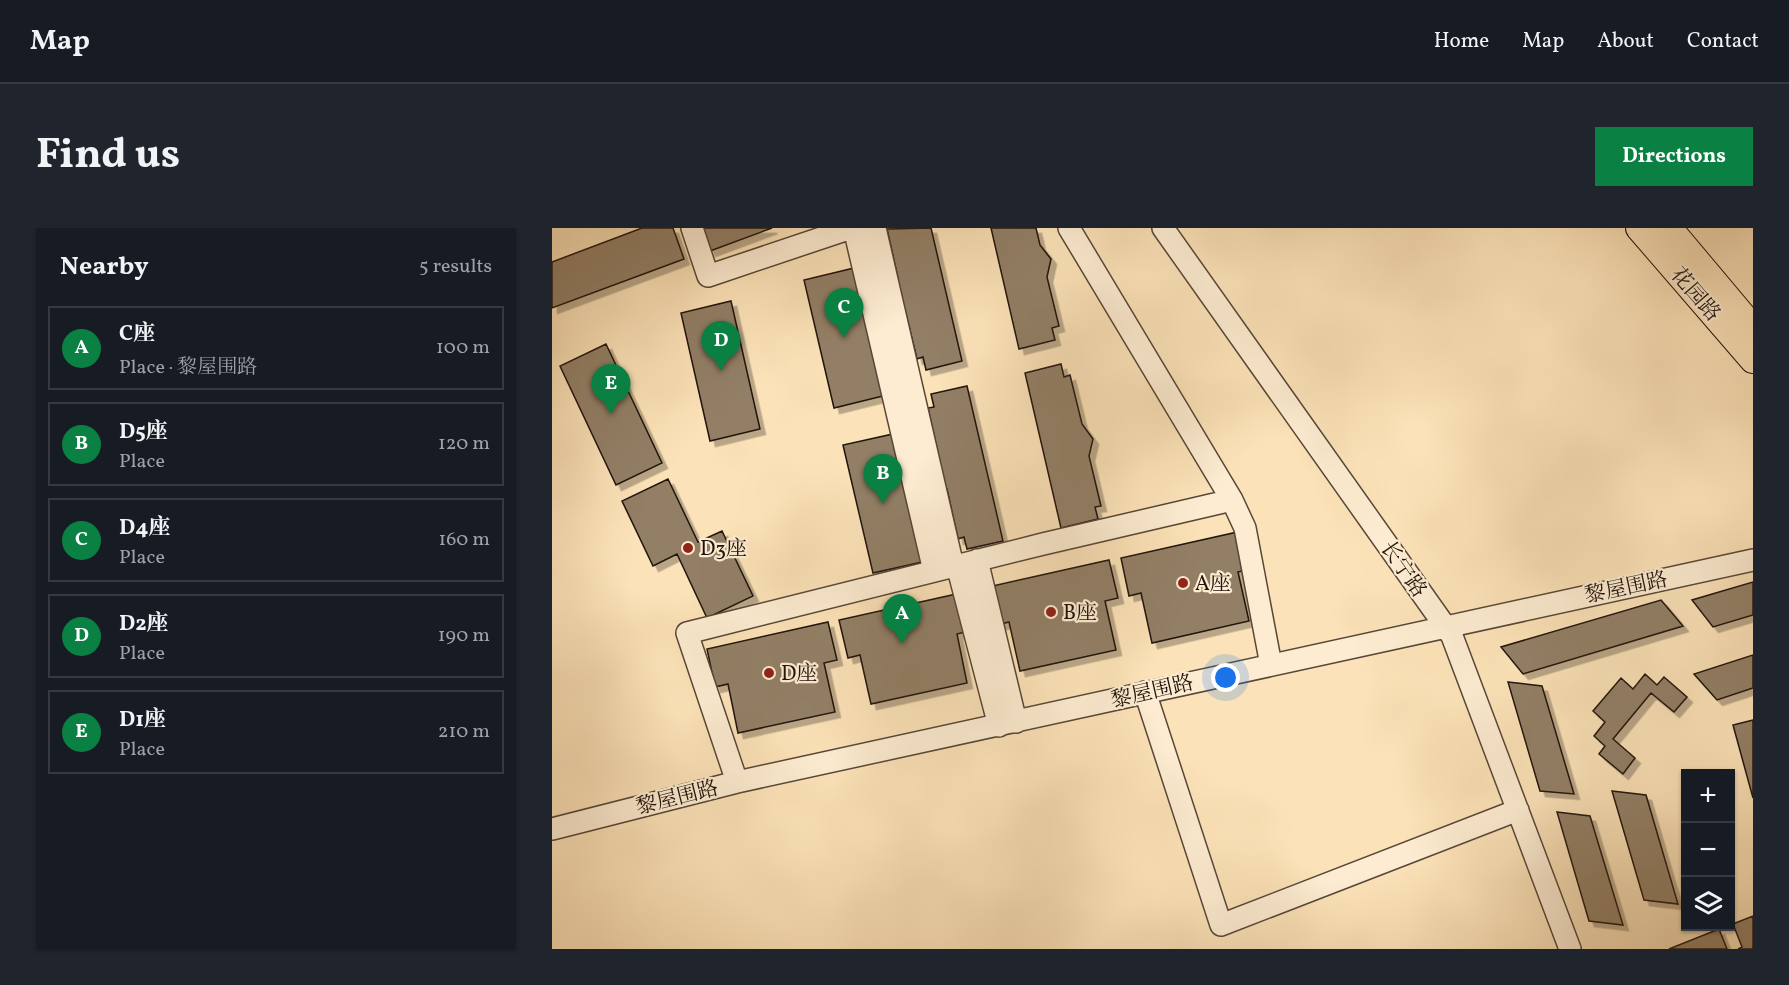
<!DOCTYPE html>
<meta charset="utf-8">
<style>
body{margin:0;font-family:Vollkorn,"Noto Serif SC",serif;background:#20242c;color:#f1f3f6}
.controls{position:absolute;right:18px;bottom:18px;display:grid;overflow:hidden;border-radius:0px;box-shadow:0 2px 4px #0004}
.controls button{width:54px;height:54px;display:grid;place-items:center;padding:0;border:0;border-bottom:2px solid #363941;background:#171b24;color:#f1f3f6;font:30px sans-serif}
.you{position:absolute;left:674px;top:450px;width:21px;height:21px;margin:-15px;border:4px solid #fff;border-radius:50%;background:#1a73e8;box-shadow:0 0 0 9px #1a73e833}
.badge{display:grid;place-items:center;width:39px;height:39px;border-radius:50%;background:#0b8043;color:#fff;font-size:20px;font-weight:700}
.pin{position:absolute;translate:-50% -50px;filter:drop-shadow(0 2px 3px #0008)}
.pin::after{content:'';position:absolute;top:32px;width:21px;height:18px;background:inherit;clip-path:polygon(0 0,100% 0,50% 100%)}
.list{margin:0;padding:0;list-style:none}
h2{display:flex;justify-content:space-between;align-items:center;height:78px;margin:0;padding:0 24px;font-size:26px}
h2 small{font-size:20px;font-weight:400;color:#9ea1a6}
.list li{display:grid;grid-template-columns:39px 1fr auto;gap:18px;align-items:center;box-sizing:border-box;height:84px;margin:0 12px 12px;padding:0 12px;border:2px solid #363941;border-radius:0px}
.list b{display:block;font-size:22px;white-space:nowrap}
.list p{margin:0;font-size:20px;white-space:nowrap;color:#9ea1a6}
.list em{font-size:20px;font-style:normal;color:#9ea1a6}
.icon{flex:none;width:33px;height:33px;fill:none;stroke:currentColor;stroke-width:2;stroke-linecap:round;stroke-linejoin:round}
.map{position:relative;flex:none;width:1201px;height:721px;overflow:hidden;border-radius:0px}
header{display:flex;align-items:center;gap:36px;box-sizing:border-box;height:84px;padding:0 30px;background:#171b24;border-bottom:2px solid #363941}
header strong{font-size:28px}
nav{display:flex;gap:33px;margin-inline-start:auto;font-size:21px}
.intro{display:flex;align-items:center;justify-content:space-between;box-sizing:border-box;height:144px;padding:0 36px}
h1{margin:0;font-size:42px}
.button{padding:15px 27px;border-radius:0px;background:#0b8043;color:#fff;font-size:21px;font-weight:700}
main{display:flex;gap:36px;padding:0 36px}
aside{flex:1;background:#171b24;border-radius:0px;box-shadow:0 2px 4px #0004}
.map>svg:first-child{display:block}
.building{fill:#927f66;stroke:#20130d;stroke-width:1.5;filter:url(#shadow)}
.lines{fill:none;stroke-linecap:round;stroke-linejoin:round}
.minor-casing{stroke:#574738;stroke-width:24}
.major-casing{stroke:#20130d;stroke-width:28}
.minor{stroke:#fdecd1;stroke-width:21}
.major{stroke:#fce2b8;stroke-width:26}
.poi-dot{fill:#8f2418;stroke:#fdecd1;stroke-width:2}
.labels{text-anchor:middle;stroke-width:4.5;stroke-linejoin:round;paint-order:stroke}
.street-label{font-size:21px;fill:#20130d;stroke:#fdecd1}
.poi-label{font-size:21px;fill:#20130d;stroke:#fdecd1;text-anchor:start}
</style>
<header>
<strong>Map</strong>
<nav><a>Home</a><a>Map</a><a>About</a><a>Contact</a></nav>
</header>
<div class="intro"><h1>Find us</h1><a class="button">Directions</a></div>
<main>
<aside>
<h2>Nearby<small>5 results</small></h2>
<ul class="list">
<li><span class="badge">A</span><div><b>C座</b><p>Place · 黎屋围路</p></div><em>100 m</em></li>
<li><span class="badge">B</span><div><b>D5座</b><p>Place</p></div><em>120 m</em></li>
<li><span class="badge">C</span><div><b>D4座</b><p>Place</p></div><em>160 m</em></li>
<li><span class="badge">D</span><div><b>D2座</b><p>Place</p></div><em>190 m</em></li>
<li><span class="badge">E</span><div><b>D1座</b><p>Place</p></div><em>210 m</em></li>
</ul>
</aside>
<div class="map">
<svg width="1201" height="721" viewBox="0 0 1201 721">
<defs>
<filter id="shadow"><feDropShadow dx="5.5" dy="5.5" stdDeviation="0" flood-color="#0004"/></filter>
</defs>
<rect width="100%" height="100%" fill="#fce2b8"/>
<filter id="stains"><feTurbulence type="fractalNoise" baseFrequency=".00333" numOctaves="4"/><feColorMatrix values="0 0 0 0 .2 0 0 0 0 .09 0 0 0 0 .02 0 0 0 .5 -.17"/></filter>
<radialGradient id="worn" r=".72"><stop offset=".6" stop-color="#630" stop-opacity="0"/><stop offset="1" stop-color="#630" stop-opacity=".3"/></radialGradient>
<path class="building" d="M90,0H121L132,31L0,80V34Z
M149,0H220L158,23Z
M379,0L410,133L374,142L371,129L365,131L353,82L348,78L343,55L346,50L335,1Z
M439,0H484L488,17L499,31L495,49L507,98L500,100L503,112L467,121Z
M302,40L331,168L282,180L252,52Z
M179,73L208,201L158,213L129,85Z
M54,116L110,235L64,257L8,138Z
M509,136L512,149L518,147L530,196L541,211L537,228L549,278L543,279L546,291L509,300L473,145Z
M415,158L451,313L415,321L412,309L406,311L395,261L390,258L384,235L387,230L376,180L382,179L379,166Z
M341,206L370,334L321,345L291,217Z
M116,251L146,314L170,303L201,368L155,390L125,326L101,338L70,273Z
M690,303L698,341L686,344L697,393L600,415L589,365L577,368L569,330Z
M557,332L566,370L553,373L564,422L468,443L457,394L445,397L436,359Z
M1201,354V387L1161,399L1140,372Z
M409,365L417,403L405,406L415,455L319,476L308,427L296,430L287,392Z
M1109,372L1131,398L971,446L949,419Z
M276,394L285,432L272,435L283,484L186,505L176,456L163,459L155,421Z
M1201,427V460L1165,472L1142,446Z
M1093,446L1105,457L1112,449L1135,469L1122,484L1099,465L1061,511L1083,530L1071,546L1047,526L1053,518L1042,508L1053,494L1041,483L1069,450L1081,461Z
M956,454L990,458L1022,566L988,563Z
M1201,492V570L1181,497Z
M1060,563L1094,567L1126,676L1092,672Z
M1005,584L1038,588L1071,697L1037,693Z
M1201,688V721H1186L1190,719L1181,696Z
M1167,701L1175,721H1117Z"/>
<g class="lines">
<defs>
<path id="minor" d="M140,0L156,48L299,0
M302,0L382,343
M323,0L401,338
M517,0L680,272L693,300L719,437
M611,0L900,408L1018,721
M425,332L464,494
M405,337L447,498
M593,464L669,697L966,582
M185,554L135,405L491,316L680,272
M0,601L185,554L1201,332"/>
<path id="major" d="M1087,0L1201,132
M1117,0L1201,100"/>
</defs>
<use href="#minor" class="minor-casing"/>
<use href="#major" class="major-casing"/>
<use href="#minor" class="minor"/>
<use href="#major" class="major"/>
</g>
<g class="poi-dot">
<circle cx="136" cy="320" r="6"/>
<circle cx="631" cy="355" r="6"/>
<circle cx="499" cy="384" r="6"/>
<circle cx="217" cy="445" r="6"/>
</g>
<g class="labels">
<g class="street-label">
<text transform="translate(1144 66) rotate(49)" y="7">花园路</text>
<text transform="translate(852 341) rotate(55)" y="7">长宁路</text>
<text transform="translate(1074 359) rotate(-12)" y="7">黎屋围路</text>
<text transform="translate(600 463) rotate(-13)" y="7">黎屋围路</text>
<text transform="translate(125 569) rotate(-14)" y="7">黎屋围路</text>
</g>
<g class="poi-label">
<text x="148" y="327">D3座</text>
<text x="643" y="362">A座</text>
<text x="511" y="391">B座</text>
<text x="229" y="452">D座</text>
</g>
</g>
<rect width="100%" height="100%" filter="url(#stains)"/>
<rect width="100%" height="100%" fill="url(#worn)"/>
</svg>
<div class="controls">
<button>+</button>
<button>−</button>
<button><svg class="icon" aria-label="layers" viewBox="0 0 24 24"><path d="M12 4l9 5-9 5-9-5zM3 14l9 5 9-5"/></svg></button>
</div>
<div class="you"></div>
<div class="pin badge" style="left:350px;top:416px">A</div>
<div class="pin badge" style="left:331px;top:276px">B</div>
<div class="pin badge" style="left:292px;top:110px">C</div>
<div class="pin badge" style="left:169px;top:143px">D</div>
<div class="pin badge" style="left:59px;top:186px">E</div>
</div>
</main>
